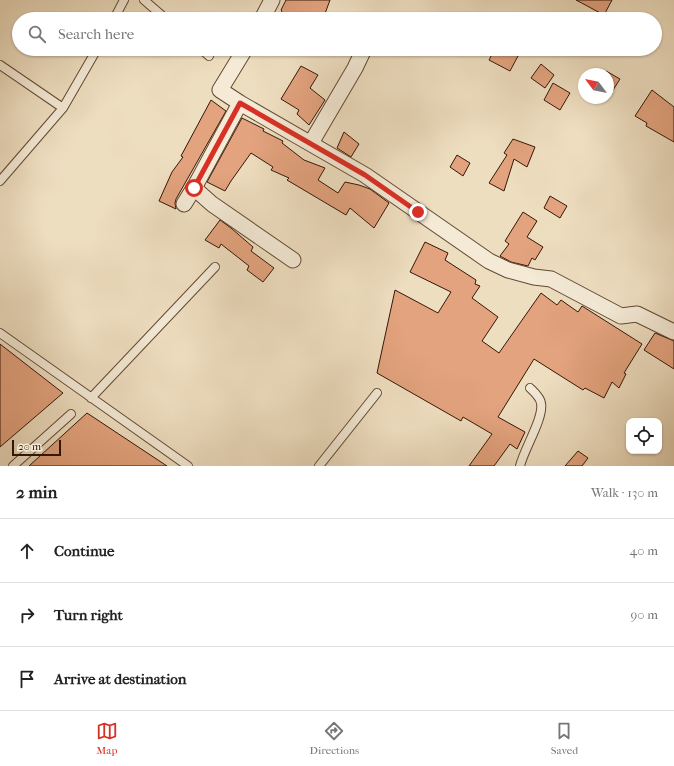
<!DOCTYPE html>
<meta charset="utf-8">
<style>
body{margin:0;font-family:"IM FELL French Canon",serif;background:#f6f6f6;color:#222}
.controls{position:absolute;right:12px;bottom:12px;display:grid;overflow:hidden;border-radius:8px;box-shadow:0 1px 3px #0004}
.controls button{width:36px;height:36px;display:grid;place-items:center;padding:0;border:0;border-bottom:1px solid #e0e0e0;background:#fff;color:#222;font:20px sans-serif}
.compass{position:absolute;left:578px;top:68px;width:36px;height:36px;border-radius:50%;background:#fff;box-shadow:0 1px 3px #0004;rotate:302deg}
.scale{position:absolute;left:12px;bottom:10px;width:49px;box-sizing:border-box;padding-left:4px;border:2px solid #341706;border-top:0;font-size:11px;line-height:14px;white-space:nowrap;color:#341706;-webkit-text-stroke:3px #f4ead6;paint-order:stroke}
.stop{position:absolute;width:12px;height:12px;margin:-9px;border:3px solid #d93025;border-radius:50%;background:#fff}
.stop.end{background:#d93025;border-color:#fff;box-shadow:0 1px 4px #0008}
.list{margin:0;padding:0;list-style:none}
h2{display:flex;justify-content:space-between;align-items:center;height:52px;margin:0;padding:0 16px;font-size:17px}
h2 small{font-size:13px;font-weight:400;color:#767676}
.list li{display:grid;grid-template-columns:26px 1fr auto;gap:12px;align-items:center;box-sizing:border-box;height:64px;padding:0 16px;border-top:1px solid #e0e0e0}
.list b{display:block;font-size:15px;white-space:nowrap}
.list em{font-size:13px;font-style:normal;color:#767676}
.icon{flex:none;width:22px;height:22px;fill:none;stroke:currentColor;stroke-width:2;stroke-linecap:round;stroke-linejoin:round}
.map{position:relative;flex:none;width:674px;height:466px;overflow:hidden}
.search{position:absolute;background:#fff;box-shadow:0 1px 3px #0004;left:12px;right:12px;top:12px;height:44px;display:flex;align-items:center;gap:10px;box-sizing:border-box;padding:0 14px;border-radius:22px;color:#767676;font-size:15px}
.sheet{height:244px;background:#fff}
nav{display:flex;justify-content:space-around;align-items:center;box-sizing:border-box;height:56px;border-top:1px solid #e0e0e0;background:#fff;font-size:11px;color:#767676}
nav a{display:grid;justify-items:center;gap:2px}
nav .on{color:#d93025}
.map>svg:first-child{display:block}
.building{fill:#e3a37e;stroke:#341706}
.lines{fill:none;stroke-linecap:round;stroke-linejoin:round}
.lane-casing{stroke:#624934;stroke-width:10}
.street-casing{stroke:#624934;stroke-width:17}
.lane{stroke:#f4ead6;stroke-width:8}
.street{stroke:#f4ead6;stroke-width:15}
.route{stroke:#d93025;stroke-width:5}
</style>
<div class="map">
<svg width="674" height="466" viewBox="0 0 674 466">
<rect width="100%" height="100%" fill="#eedec0"/>
<filter id="stains"><feTurbulence type="fractalNoise" baseFrequency=".005" numOctaves="4"/><feColorMatrix values="0 0 0 0 .2 0 0 0 0 .09 0 0 0 0 .02 0 0 0 .5 -.17"/></filter>
<radialGradient id="worn" r=".72"><stop offset=".6" stop-color="#630" stop-opacity="0"/><stop offset="1" stop-color="#630" stop-opacity=".3"/></radialGradient>
<path class="building" d="M286,0H330L323,19H278L282,11L281,10Z
M576,0H612L604,15Z
M495,49H503L518,56L510,71L489,60Z
M541,64L554,75L545,88L531,78Z
M301,66L318,75L310,88L325,100L309,125L297,114L299,110L281,99Z
M606,71L620,79L608,98V74H605Z
M553,83L570,93L560,110L544,100Z
M652,90L674,107V142L646,126L647,123L635,116Z
M211,100L226,111L176,199L175,203L176,209L159,201L172,172L183,157L181,156Z
M242,118L264,129L263,131L283,141L282,143L304,160L325,168L318,180L338,193L345,182L359,185L370,189L389,203L374,228L350,208L346,215L287,180L289,178L271,170L273,167L251,153L231,181L225,191L207,182Z
M344,132L359,144L351,157L337,148Z
M513,139L535,147L527,167L514,159L504,191L489,183L507,155L504,153Z
M457,155L470,163L463,176L450,167Z
M550,196L567,206L560,218L544,208Z
M523,212L537,221L527,237L543,247L535,260L532,258L528,266L511,262L500,256L509,244L505,241Z
M220,220L231,228L253,247L251,251L274,268L263,282L247,270L249,266L221,244L219,248L205,240Z
M425,242L448,253L445,260L476,280L475,284L480,286L472,298L498,317L482,341L499,353L541,293L557,305L561,300L578,312L582,306L642,344L624,373L626,374L619,388L612,382L604,398L585,388L583,390L534,359L498,417L525,432L517,449L510,444L494,466H469L492,434L463,417L461,421L377,373L395,290L438,313L451,292L410,272Z
M655,333L674,341V369L644,350Z
M0,344L63,393L0,447Z
M87,413L167,466H29Z
M578,451L588,458L582,466H565Z"/>
<g class="lines">
<defs>
<path id="lane" d="M144,0L166,19
M114,19L124,0
M201,49L209,56
M0,65L63,108
M0,181L63,108L97,49
M0,333L188,466
M91,398L215,267
M13,466L71,414
M319,466L377,393
M520,466C524,449 544,418 541,403C540,397 534,392 530,388"/>
<path id="street" d="M262,19L272,0
M245,49L220,90L240,103L365,175L489,261L508,270L534,277L551,279L621,316L637,314L674,332
M311,143L355,68L364,49
M194,188L212,204L293,260
M184,204L194,188L240,103"/>
</defs>
<use href="#lane" class="lane-casing"/>
<use href="#street" class="street-casing"/>
<use href="#lane" class="lane"/>
<use href="#street" class="street"/>
</g>
<g class="lines">
<path class="route" d="M194,188L240,103L365,175L418,212"/>
</g>
<rect width="100%" height="100%" filter="url(#stains)"/>
<rect width="100%" height="100%" fill="url(#worn)"/>
</svg>
<div class="controls">
<button><svg class="icon" aria-label="locate" viewBox="0 0 24 24"><circle cx="12" cy="12" r="6"/><path d="M12 2v4M12 18v4M2 12h4M18 12h4"/></svg></button>
</div>
<svg class="compass" viewBox="-18 -18 36 36"><path d="M0-13l5 13h-10z" fill="#e53935"/><path d="M0 13l5-13h-10z" fill="#767676"/></svg>
<div class="scale">20 m</div>
<div class="stop" style="left:194px;top:188px"></div>
<div class="stop end" style="left:418px;top:212px"></div>
<div class="search"><svg class="icon" aria-label="search" viewBox="0 0 24 24"><circle cx="10" cy="10" r="6"/><path d="M15 15l6 6"/></svg>Search here</div>
</div>
<section class="sheet">
<h2>2 min<small>Walk · 130 m</small></h2>
<ul class="list">
<li><svg class="icon" aria-label="ahead" viewBox="0 0 24 24"><path d="M12 20V5M6 11l6-6 6 6"/></svg><div><b>Continue</b></div><em>40 m</em></li>
<li><svg class="icon" aria-label="right" viewBox="0 0 24 24"><path d="M7 20v-9h11M14 6l5 5-5 5"/></svg><div><b>Turn right</b></div><em>90 m</em></li>
<li><svg class="icon" aria-label="arrive" viewBox="0 0 24 24"><path d="M6 21V4h12l-3 4 3 4H6"/></svg><div><b>Arrive at destination</b></div></li>
</ul>
</section>
<nav>
<a class="on"><svg class="icon" aria-label="map" viewBox="0 0 24 24"><path d="M3 6l6-2 6 2 6-2v14l-6 2-6-2-6 2zM9 4v14M15 6v14"/></svg>Map</a>
<a><svg class="icon" aria-label="directions" viewBox="0 0 24 24"><path d="M12 3l9 9-9 9-9-9zM9 14v-3h6M13 9l2 2-2 2"/></svg>Directions</a>
<a><svg class="icon" aria-label="saved" viewBox="0 0 24 24"><path d="M7 4h10v16l-5-4-5 4z"/></svg>Saved</a>
</nav>
